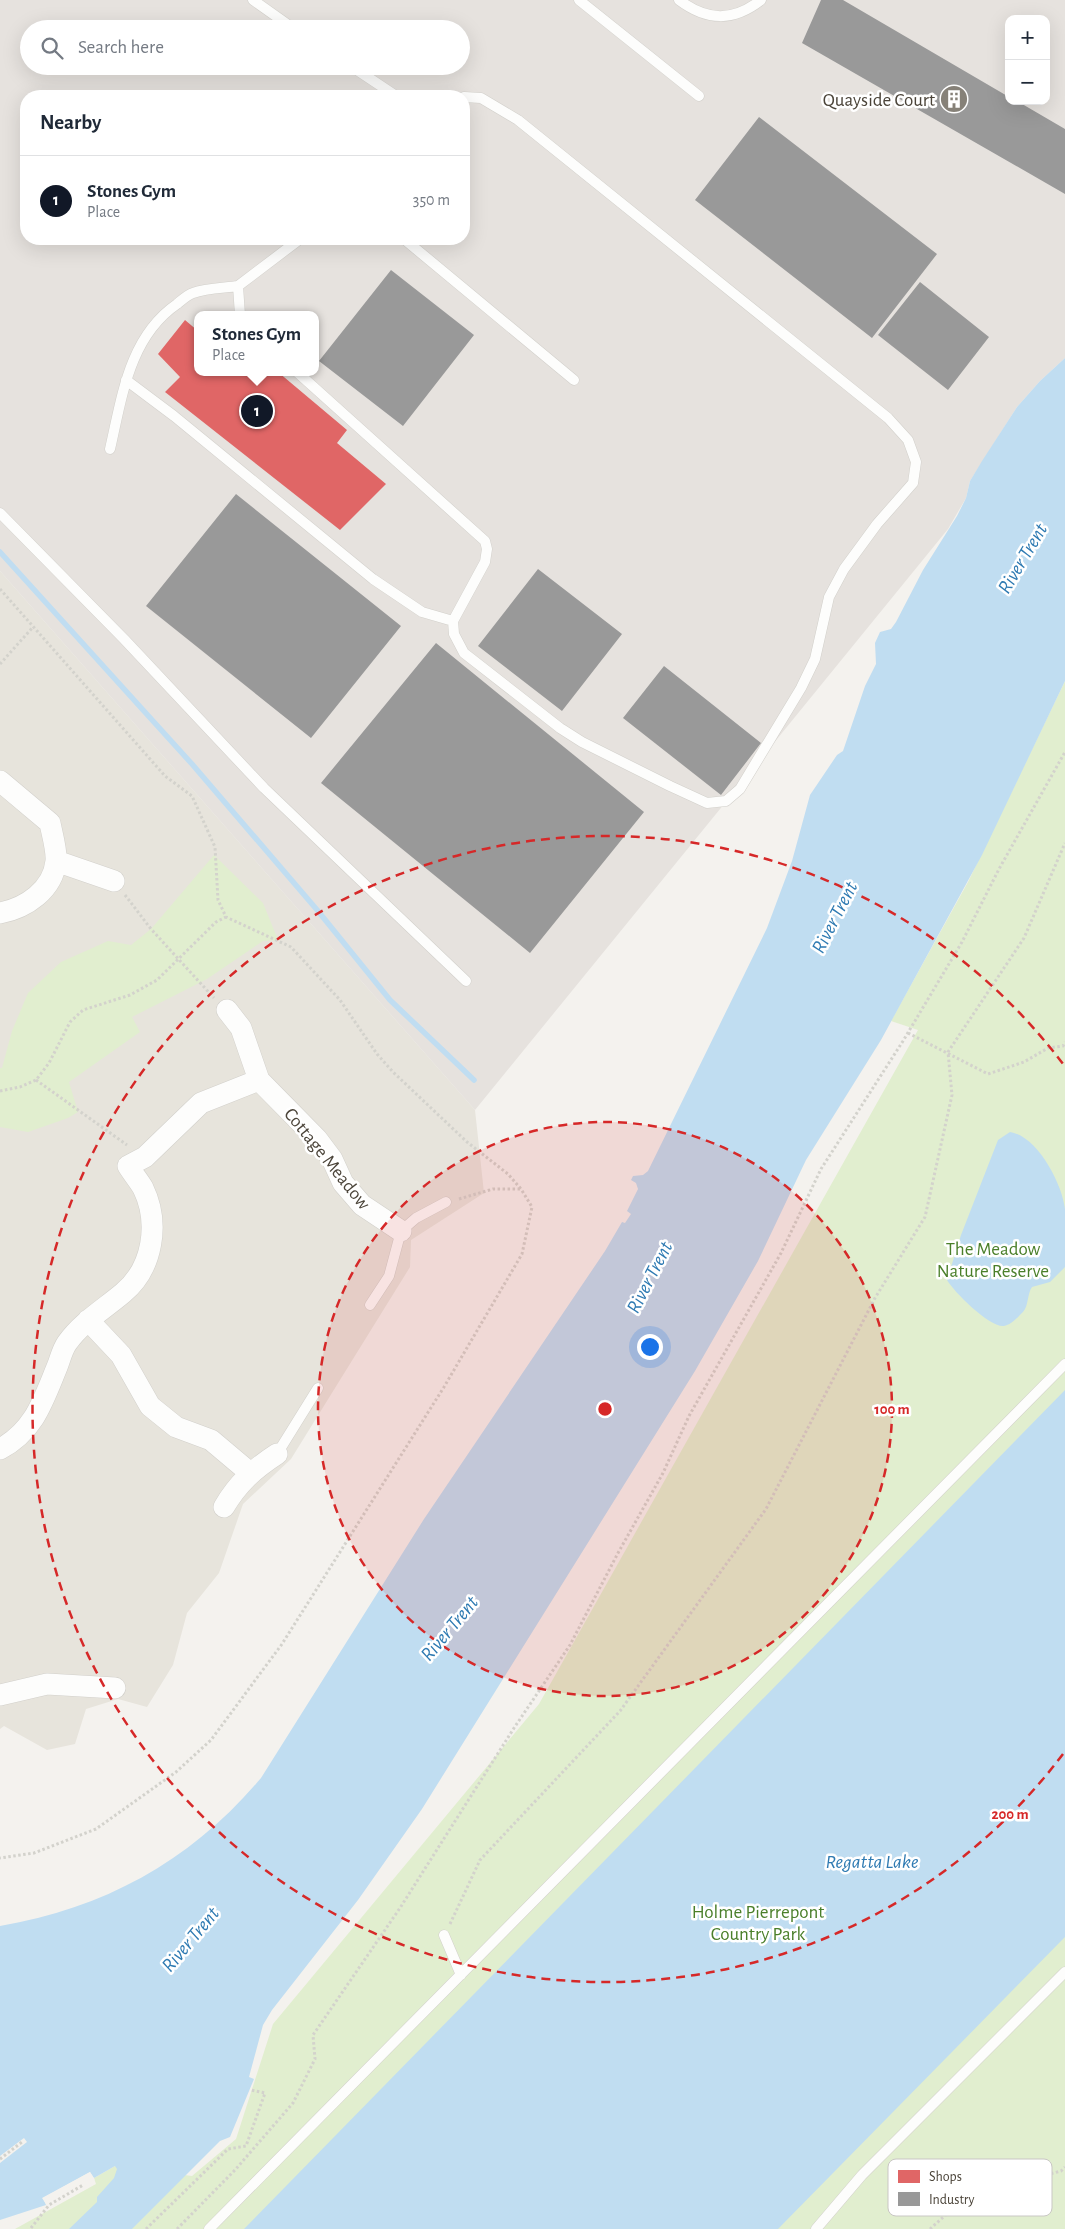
<!DOCTYPE html>
<meta charset="utf-8">
<style>
body{margin:0;font-family:"Alegreya Sans",sans-serif;background:#f6f6f7;color:#1f2937}
.controls{position:absolute;right:15px;top:15px;display:grid;overflow:hidden;border-radius:10px;box-shadow:0 5px 20px #0002}
.controls button{width:45px;height:45px;display:grid;place-items:center;padding:0;border:0;border-bottom:1px solid #e0e1e3;background:#fff;color:#1f2937;font:25px sans-serif}
.you{position:absolute;left:649px;top:1346px;width:18px;height:18px;margin:-12px;border:4px solid #fff;border-radius:50%;background:#1a73e8;box-shadow:0 0 0 8px #1a73e833}
.badge{display:grid;place-items:center;width:32px;height:32px;border-radius:50%;background:#111827;color:#fff;font-size:16px;font-weight:700}
.pin{position:absolute;translate:-50% -50%;border:2px solid #fff;box-shadow:0 1px 5px #0006}
.popup{position:absolute;left:194px;top:311px;width:125px;height:65px;box-sizing:border-box;display:grid;place-content:center;border-radius:10px;background:#fff;filter:drop-shadow(0 1px 4px #0005);font-size:16px;white-space:nowrap;color:#747a83}
.popup b{font-size:19px;color:#1f2937}
.popup::after{content:'';position:absolute;left:50%;top:100%;margin-left:-10px;border:10px solid transparent;border-top-color:#fff}
.list{margin:0;padding:0;list-style:none}
h2{display:flex;justify-content:space-between;align-items:center;height:65px;margin:0;padding:0 20px;font-size:21px}
h2 small{font-size:16px;font-weight:400;color:#747a83}
.list li{display:grid;grid-template-columns:32px 1fr auto;gap:15px;align-items:center;box-sizing:border-box;height:90px;padding:0 20px;border-top:1px solid #e0e1e3}
.list b{display:block;font-size:19px;white-space:nowrap}
.list p{margin:0;font-size:16px;white-space:nowrap;color:#747a83}
.list em{font-size:16px;font-style:normal;color:#747a83}
.icon{flex:none;width:28px;height:28px;fill:none;stroke:currentColor;stroke-width:2;stroke-linecap:round;stroke-linejoin:round}
.map{position:relative;flex:none;width:1065px;height:2229px;overflow:hidden}
.search{position:absolute;background:#fff;box-shadow:0 5px 20px #0002;left:20px;top:20px;width:450px;height:55px;display:flex;align-items:center;gap:12px;box-sizing:border-box;padding:0 18px;border-radius:28px;color:#747a83;font-size:19px}
.panel{position:absolute;background:#fff;box-shadow:0 5px 20px #0002;left:20px;top:90px;width:450px;height:155px;border-radius:20px}
.map>svg:first-child{display:block}
.residential{fill:#e7e4dc}
.industrial{fill:#e6e2de;fill-rule:evenodd}
.green{fill:#e1eecf}
.water{fill:#c0ddf1}
.pier{fill:#f4f2ee}
.shops{fill:#e06666}
.industry{fill:#999}
.lines{fill:none;stroke-linecap:round;stroke-linejoin:round}
.stream{stroke:#c0ddf1;stroke-width:5.5}
.service-casing{stroke:#d2d0cb;stroke-width:11}
.minor-casing{stroke:#d2d0cb;stroke-width:22}
.path{stroke:#d3d2cc;stroke-width:3;stroke-dasharray:2.5 2.5;stroke-linecap:butt}
.service{stroke:#fdfdfc;stroke-width:10}
.minor{stroke:#fdfdfc;stroke-width:21}
.ring{fill:none;stroke:#d62828;stroke-width:2.5;stroke-dasharray:9 6}
.labels{text-anchor:middle;stroke-width:5;stroke-linejoin:round;paint-order:stroke}
.poi-label{font-size:19px;fill:#4b4439;stroke:#fff;text-anchor:end}
.street-label{font-size:19px;fill:#4b4439;stroke:#fff}
.park-label{font-size:19px;fill:#4a7f2a;stroke:#fff}
.water-label{font-size:20px;font-style:italic;fill:#2e7ab2;stroke:#fff}
.key{fill:#fff;stroke:#c9c7c4;stroke-width:1}
.key-label{font-size:14px;fill:#4b4439}
.centre{fill:#d62828;stroke:#fff;stroke-width:2.5}
.ring-label{font-size:15px;text-anchor:middle;font-weight:bold;fill:#d62828;stroke:#fff;stroke-width:5;stroke-linejoin:round;paint-order:stroke}
</style>
<div class="map">
<svg width="1065" height="2229" viewBox="0 0 1065 2229">
<rect width="100%" height="100%" fill="#f4f2ee"/>
<path class="residential" d="M0,571L475,1110L484,1193L411,1240L410,1267L291,1459L243,1504L219,1573L187,1613L173,1665L147,1707L118,1699L86,1709L75,1744L47,1750L4,1726L0,1729Z"/>
<path class="industrial" d="M0,0H1065V358L1040,381L1017,407L970,481L966,498L948,529L475,1110L0,571ZM1009,19H1046V101H1009ZM29,29H461V66H29ZM26,96H464V239H26ZM198,315H316V372H198Z"/>
<path class="green" d="M1065,681V2229H15L96,2184L94,2178L115,2166L192,2176L236,2139L273,2024L539,1704L918,1030L891,1021L968,882Z
M214,855L263,903L278,940L263,941L207,979L132,1017L140,1032L69,1082L78,1112L68,1118L28,1132L0,1127V1068H2L12,1031L28,993L61,962L108,941L131,945L151,929Z"/>
<path class="water" d="M1065,358V681L982,855L881,1040L806,1160L758,1261L695,1371L422,1809L358,1900L272,2010L263,2025L249,2077L254,2079L230,2137L220,2141L132,2229H69L97,2202V2197L114,2178L117,2169L115,2166L94,2178L90,2172L43,2198L46,2205L0,2220V2163L27,2142L24,2138L0,2156V1926C106,1908 192,1860 261,1778L424,1519L605,1251L622,1222L625,1223L631,1214L627,1211L638,1189L636,1183L631,1180L633,1176L643,1175L648,1171L767,928L792,861L810,795L837,755L843,751L865,686L876,664L875,643L880,632L891,629L896,622L923,570L957,516L966,498L970,481L982,461L1017,407L1040,381Z
M1010,1132C1037,1136 1062,1183 1065,1209C1065,1228 1065,1248 1065,1267L1050,1282L1032,1287C1027,1294 1029,1305 1023,1312C1018,1317 1011,1325 1004,1326C990,1328 954,1292 947,1280L961,1235L998,1140Z
M1065,1390V1937L778,2229H244Z"/>
<path class="pier" d="M90,2172L95,2180L89,2175L46,2199L49,2204L48,2207L42,2198Z"/>
<path class="shops" d="M185,320L198,331V372H278L347,430L337,443L386,484L340,530L165,392L180,377L158,354Z"/>
<path class="industry" d="M821,0H843L1009,97V101H1017L1065,129V194L802,43Z
M759,117L937,254L872,338L695,200Z
M391,270L474,335L403,426L319,361Z
M920,282L989,337L948,390L878,335Z
M236,494L401,626L311,738L146,606Z
M538,569L622,634L562,711L478,646Z
M436,643L644,812L530,953L321,783Z
M664,666L761,743L721,795L623,718Z"/>
<g class="lines">
<path class="stream" d="M0,552L192,764L318,911L390,1000L474,1080"/>
<defs>
<path id="service" d="M253,0L294,29
M579,0L699,96
M679,0C707,21 733,22 761,0
M351,66L396,96
M404,239L574,380
M240,315L238,286L300,239
M297,372L485,541L487,549L485,562L453,621L454,634L464,653L560,728L582,742L670,786L707,803L726,801L740,789L801,688L815,659L829,597L844,569L877,524L913,483L916,462L908,440L888,418L518,120L481,98L464,97
M126,380L174,416L373,579L422,612L453,621
M110,449C122,397 129,337 177,304C182,300 187,295 193,293C206,288 224,288 238,286
M0,513L124,639L264,788L466,981
M370,1305L389,1276L401,1231L416,1218L446,1202
M277,1454L318,1388
M444,1935L461,1975
M209,2229L1065,1364
M816,2229L862,2175L1065,1972"/>
<path id="minor" d="M0,781L50,823C52,834 57,850 56,861C53,890 26,908 0,913
M56,861L114,881
M227,1010L241,1028L259,1080
M88,1320L121,1355L150,1406L176,1427L211,1440L249,1472
M0,1449C34,1431 43,1401 57,1367C60,1360 62,1350 67,1343C82,1322 104,1309 123,1293C153,1268 160,1223 143,1188C139,1181 133,1174 128,1166L145,1157L201,1103L259,1080L317,1139L332,1159L343,1183L362,1205L401,1231
M224,1507C238,1483 254,1469 277,1454
M0,1695L47,1684L115,1688"/>
</defs>
<use href="#service" class="service-casing"/>
<use href="#minor" class="minor-casing"/>
<path class="path" d="M0,589L165,776L192,796L215,847L218,900L226,917L291,947L340,1000L377,1054L393,1072L467,1142L508,1174L521,1189L532,1207L522,1254L444,1387L282,1644L211,1740L176,1772L96,1829L34,1853L0,1858
M0,664L33,627
M125,895L151,929L214,998
M908,1033L988,1074L1024,1062L1048,1048L1063,1046L1065,1042
M36,1080L127,1145
M0,1091L20,1087L36,1080L49,1063L70,1022L83,1010L130,995L157,980L216,922L226,917
M459,1199L493,1189H521
M450,1924L480,1860L620,1711L766,1509L875,1298L925,1217L952,1095L948,1052L1024,938L1065,843
M0,2159L22,2142
M31,2228L49,2205L83,2185
M146,2229L228,2149L246,2146L265,2093L251,2090
M177,2229L235,2170L293,2103L315,2059L313,2035L400,1908L514,1728L570,1645L618,1553L663,1473L689,1416L781,1253L821,1169L903,1041L962,942L999,869L1065,752
M930,2229L950,2211L1004,2186L1061,2171L1065,2167"/>
<use href="#service" class="service"/>
<use href="#minor" class="minor"/>
</g>
<circle cx="605" cy="1409" r="287" fill="#d62828" fill-opacity=".12"/>
<g class="ring">
<circle cx="605" cy="1409" r="287"/>
<path d="M1063 1754A573 573 0 1 1 1063 1064"/>
</g>
<defs>
<symbol id="building-disc" viewBox="-11 -11 22 22"><circle r="9.5" fill="#868178" stroke="#fff"/><path d="M-4-6H4V6H1V3H-1V6H-4ZM-2.5-4.3h1.7v1.8h-1.7ZM.8-4.3h1.7v1.8H.8ZM-2.5-1h1.7V.8h-1.7ZM.8-1h1.7V.8H.8Z" fill="#fff"/></symbol>
</defs>
<g fill-rule="evenodd">
<use href="#building-disc" x="938" y="83" width="32" height="32"/>
</g>
<g class="labels">
<g class="poi-label">
<text x="935" y="106">Quayside Court</text>
</g>
<g class="street-label">
<text transform="translate(328 1158) rotate(51)" y="7">Cottage Meadow</text>
</g>
<g class="park-label">
<text x="993" y="1255">The Meadow<tspan x="993" dy="22">Nature Reserve</tspan></text>
<text x="758" y="1918">Holme Pierrepont<tspan x="758" dy="22">Country Park</tspan></text>
</g>
<g class="water-label">
<text transform="translate(1022 558) rotate(-59)" y="7">River Trent</text>
<text transform="translate(834 917) rotate(-63)" y="7">River Trent</text>
<text transform="translate(649 1277) rotate(-63)" y="7">River Trent</text>
<text transform="translate(449 1628) rotate(-50)" y="7">River Trent</text>
<text x="872" y="1868">Regatta Lake</text>
<text transform="translate(190 1939) rotate(-50)" y="7">River Trent</text>
</g>
</g>
<rect x="888" y="2159" width="164" height="57" rx="8" class="key"/>
<rect x="898" y="2170" width="22" height="13" fill="#e06666"/>
<rect x="898" y="2192" width="22" height="14" fill="#999"/>
<g class="key-label">
<text x="929" y="2181">Shops</text>
<text x="929" y="2204">Industry</text>
</g>
<circle cx="605" cy="1409" r="8" class="centre"/>
<g class="ring-label">
<text x="892" y="1414">100 m</text>
<text x="1010" y="1819">200 m</text>
</g>
</svg>
<div class="controls">
<button>+</button>
<button>−</button>
</div>
<div class="you"></div>
<div class="pin badge" style="left:257px;top:411px">1</div>
<div class="popup"><b>Stones Gym</b>Place</div>
<div class="search"><svg class="icon" aria-label="search" viewBox="0 0 24 24"><circle cx="10" cy="10" r="6"/><path d="M15 15l6 6"/></svg>Search here</div>
<section class="panel">
<h2>Nearby<small></small></h2>
<ul class="list">
<li><span class="badge">1</span><div><b>Stones Gym</b><p>Place</p></div><em>350 m</em></li>
</ul>
</section>
</div>
